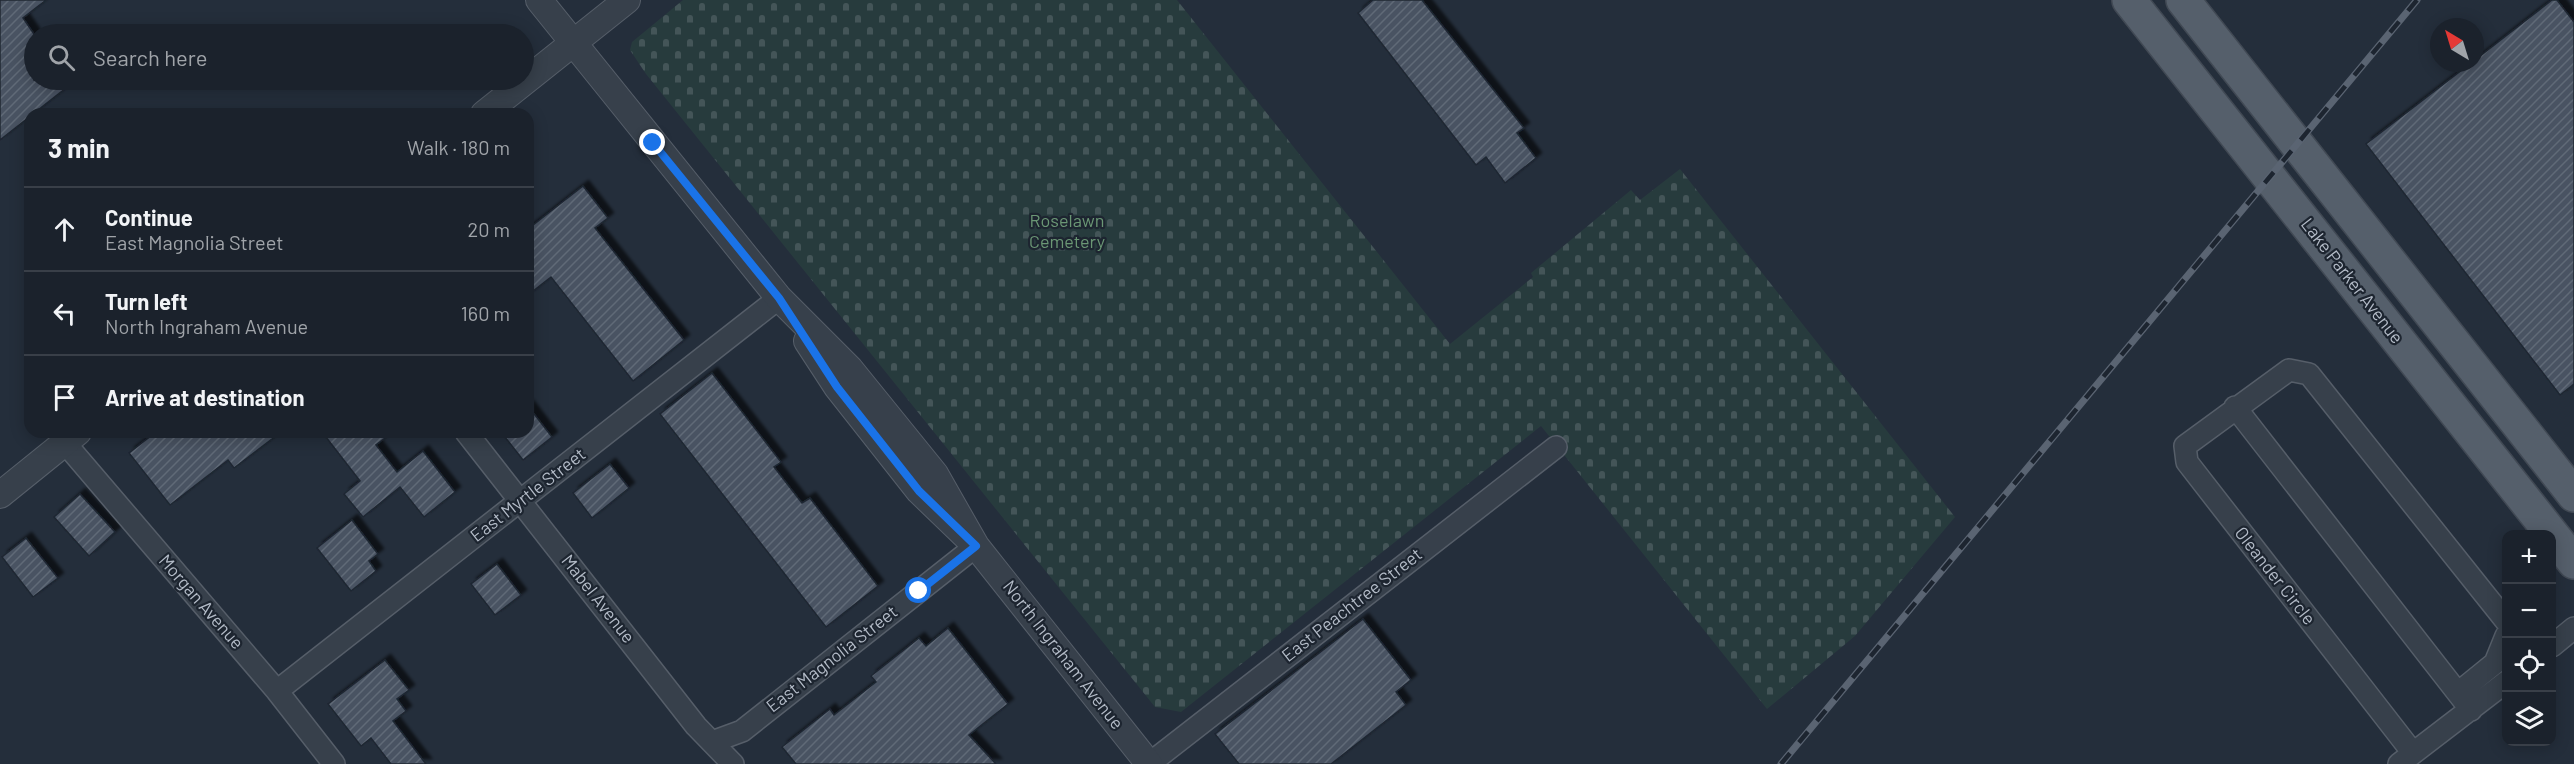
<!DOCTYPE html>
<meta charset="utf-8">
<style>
body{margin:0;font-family:Barlow,sans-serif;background:#242a34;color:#f1f3f6}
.controls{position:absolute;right:18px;bottom:18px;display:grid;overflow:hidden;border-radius:12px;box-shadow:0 3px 15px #0003}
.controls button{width:54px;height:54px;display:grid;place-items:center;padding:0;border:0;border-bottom:2px solid #393f48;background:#1b222c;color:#f1f3f6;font:30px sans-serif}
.compass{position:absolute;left:2430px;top:18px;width:54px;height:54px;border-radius:50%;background:#1b222c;box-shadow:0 3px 15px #0003;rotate:322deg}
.stop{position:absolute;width:18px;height:18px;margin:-14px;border:4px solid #1a73e8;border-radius:50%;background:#fff}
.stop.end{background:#1a73e8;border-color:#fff;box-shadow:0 2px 6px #0008}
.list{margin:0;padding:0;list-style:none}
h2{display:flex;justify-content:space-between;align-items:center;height:78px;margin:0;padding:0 24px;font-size:26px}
h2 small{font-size:20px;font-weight:400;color:#a0a4a9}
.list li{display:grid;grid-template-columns:39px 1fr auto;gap:18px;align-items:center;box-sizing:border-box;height:84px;padding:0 24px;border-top:2px solid #393f48}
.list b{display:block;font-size:22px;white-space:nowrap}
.list p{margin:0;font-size:20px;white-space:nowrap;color:#a0a4a9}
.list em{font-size:20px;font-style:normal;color:#a0a4a9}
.icon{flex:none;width:33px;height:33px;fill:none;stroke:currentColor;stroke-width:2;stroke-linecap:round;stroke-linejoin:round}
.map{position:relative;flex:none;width:2574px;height:764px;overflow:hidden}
.search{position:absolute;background:#1b222c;box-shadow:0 3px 15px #0003;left:24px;top:24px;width:510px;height:66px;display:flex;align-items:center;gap:15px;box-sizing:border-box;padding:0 21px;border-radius:33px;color:#a0a4a9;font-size:22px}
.panel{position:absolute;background:#1b222c;box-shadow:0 3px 15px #0003;left:24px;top:108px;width:510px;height:330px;border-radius:18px}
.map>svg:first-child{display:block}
.cemetery{fill:url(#cemetery-stones)}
.building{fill:url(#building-hatch);stroke:#1f2732;stroke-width:1.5;filter:url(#shadow)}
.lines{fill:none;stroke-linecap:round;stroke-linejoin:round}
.minor-casing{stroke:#565e69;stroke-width:24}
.tertiary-casing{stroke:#565e69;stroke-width:28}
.primary-casing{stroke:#414954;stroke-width:36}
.minor{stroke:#37404b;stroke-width:21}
.tertiary{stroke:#37404b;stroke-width:26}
.primary{stroke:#555f6b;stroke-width:33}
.rail-casing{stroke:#5a6472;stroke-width:7}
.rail{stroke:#1d2530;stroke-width:4.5;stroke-dasharray:14;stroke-linecap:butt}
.route{stroke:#1a73e8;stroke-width:8}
.labels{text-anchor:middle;stroke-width:4.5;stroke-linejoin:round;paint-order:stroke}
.park-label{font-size:18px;fill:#6b9775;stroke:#1d2530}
.street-label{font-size:18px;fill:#b3bbc7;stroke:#1d2530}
</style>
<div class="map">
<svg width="2574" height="764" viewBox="0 0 2574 764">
<defs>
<pattern id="cemetery-stones" width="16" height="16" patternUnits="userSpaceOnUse" patternTransform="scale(1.5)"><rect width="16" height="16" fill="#273b3d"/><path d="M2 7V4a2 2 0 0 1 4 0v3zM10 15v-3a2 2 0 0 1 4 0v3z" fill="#445558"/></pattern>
<pattern id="building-hatch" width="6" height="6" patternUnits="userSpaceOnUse" patternTransform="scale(1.5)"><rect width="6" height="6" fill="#485362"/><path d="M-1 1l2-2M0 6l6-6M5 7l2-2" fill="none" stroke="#606a77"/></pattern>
<filter id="shadow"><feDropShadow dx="5.5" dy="-5.5" stdDeviation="1.5" flood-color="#0009"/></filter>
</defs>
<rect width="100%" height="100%" fill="#242e3b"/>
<path class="cemetery" d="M683,0H1177L1450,344L1533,277L1531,273L1631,190L1640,200L1680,169L1955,517L1855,636L1767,709L1541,426L1181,712L1155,707L646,74L630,50L632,42Z"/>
<path class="building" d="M0,0H46L23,18L34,34V80H76L0,140Z
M1373,0H1422L1524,128L1517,133L1536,158L1505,183L1486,157L1476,165L1358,13Z
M2552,0H2557L2574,22V384L2560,395L2366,144L2471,63H2475V60Z
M583,186L608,218L595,228L684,340L633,381L551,277L528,295V229Z
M712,373L781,462L774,467L802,503L810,498L878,586L826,627L660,414Z
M528,406L552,437L523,460L501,432H528Z
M156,432H281L234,468L228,460L170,505L129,453Z
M322,432H393L376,445L397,472L423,451L455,492L424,517L400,487L363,517L344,494L360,481Z
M610,464L629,488L592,518L573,493Z
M80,494L115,532L89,556L54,517Z
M352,520L378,554L369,561L376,571L351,591L317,548Z
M26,538L58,578L33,597L2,557Z
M497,564L521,595L495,615L471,584Z
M1363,619L1411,680L1396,692L1406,705L1331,764H1239L1215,734Z
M948,628L1008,704L969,735L996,764H796L782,747L830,709L834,715L876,682L871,676L919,638L926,646Z
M385,660L409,690L397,699L406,711L393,721L426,764H391L371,738L361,746L328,704Z"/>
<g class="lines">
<defs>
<path id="minor" d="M2235,407L2471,710
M466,432L696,726L733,764
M65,443L277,691L334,764
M2552,646L2574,628
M277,691L779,298
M2458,693L2495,663L2506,636
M712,742L742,731L976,546
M2413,753L2187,462L2185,446L2289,370L2309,374L2506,621
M1149,764L1556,447
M2399,764L2506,682"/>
<path id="tertiary" d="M539,0L779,298L850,369L935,474L976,546
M484,114L627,0
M807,341L837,387L919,491L976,546L1149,764
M0,495L78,432"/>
<path id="primary" d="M2129,0L2574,562
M2183,0L2574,495"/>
</defs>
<use href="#minor" class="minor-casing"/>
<use href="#tertiary" class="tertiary-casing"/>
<use href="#primary" class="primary-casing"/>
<use href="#minor" class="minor"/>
<use href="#tertiary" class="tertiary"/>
<use href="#primary" class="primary"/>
<defs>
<path id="rail" d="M1781,764L2417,0"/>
</defs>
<use href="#rail" class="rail-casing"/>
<use href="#rail" class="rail"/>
</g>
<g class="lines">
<path class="route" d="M653,143L779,298L837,387L919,491L976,546L919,591"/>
</g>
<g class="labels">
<g class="park-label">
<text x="1067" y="227">Roselawn<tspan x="1067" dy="21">Cemetery</tspan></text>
</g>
<g class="street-label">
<text transform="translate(2352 281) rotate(52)" y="6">Lake Parker Avenue</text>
<text transform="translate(528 495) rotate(-38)" y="6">East Myrtle Street</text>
<text transform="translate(2275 576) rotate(52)" y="6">Oleander Circle</text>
<text transform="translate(598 599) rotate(52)" y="6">Mabel Avenue</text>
<text transform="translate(201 602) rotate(49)" y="6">Morgan Avenue</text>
<text transform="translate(1352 605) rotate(-38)" y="6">East Peachtree Street</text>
<text transform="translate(1063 655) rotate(52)" y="6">North Ingraham Avenue</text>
<text transform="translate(832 659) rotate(-38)" y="6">East Magnolia Street</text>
</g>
</g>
</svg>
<div class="controls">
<button>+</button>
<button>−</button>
<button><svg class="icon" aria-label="locate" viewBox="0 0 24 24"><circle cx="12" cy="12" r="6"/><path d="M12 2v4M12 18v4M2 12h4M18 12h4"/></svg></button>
<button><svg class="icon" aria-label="layers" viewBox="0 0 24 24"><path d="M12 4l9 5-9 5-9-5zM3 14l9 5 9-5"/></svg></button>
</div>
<svg class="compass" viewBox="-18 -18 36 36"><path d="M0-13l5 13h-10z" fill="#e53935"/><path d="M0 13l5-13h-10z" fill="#a0a4a9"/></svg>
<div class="stop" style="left:919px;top:591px"></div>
<div class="stop end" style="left:653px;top:143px"></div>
<div class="search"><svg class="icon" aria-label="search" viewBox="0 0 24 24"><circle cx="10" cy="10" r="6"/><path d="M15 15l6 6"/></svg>Search here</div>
<section class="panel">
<h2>3 min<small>Walk · 180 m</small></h2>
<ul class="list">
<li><svg class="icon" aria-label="ahead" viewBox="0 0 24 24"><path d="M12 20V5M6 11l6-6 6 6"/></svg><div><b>Continue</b><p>East Magnolia Street</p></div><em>20 m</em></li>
<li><svg class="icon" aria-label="left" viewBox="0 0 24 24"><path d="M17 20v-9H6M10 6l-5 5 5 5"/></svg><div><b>Turn left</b><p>North Ingraham Avenue</p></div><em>160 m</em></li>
<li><svg class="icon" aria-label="arrive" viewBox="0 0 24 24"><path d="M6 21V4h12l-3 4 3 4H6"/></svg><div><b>Arrive at destination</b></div></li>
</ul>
</section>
</div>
